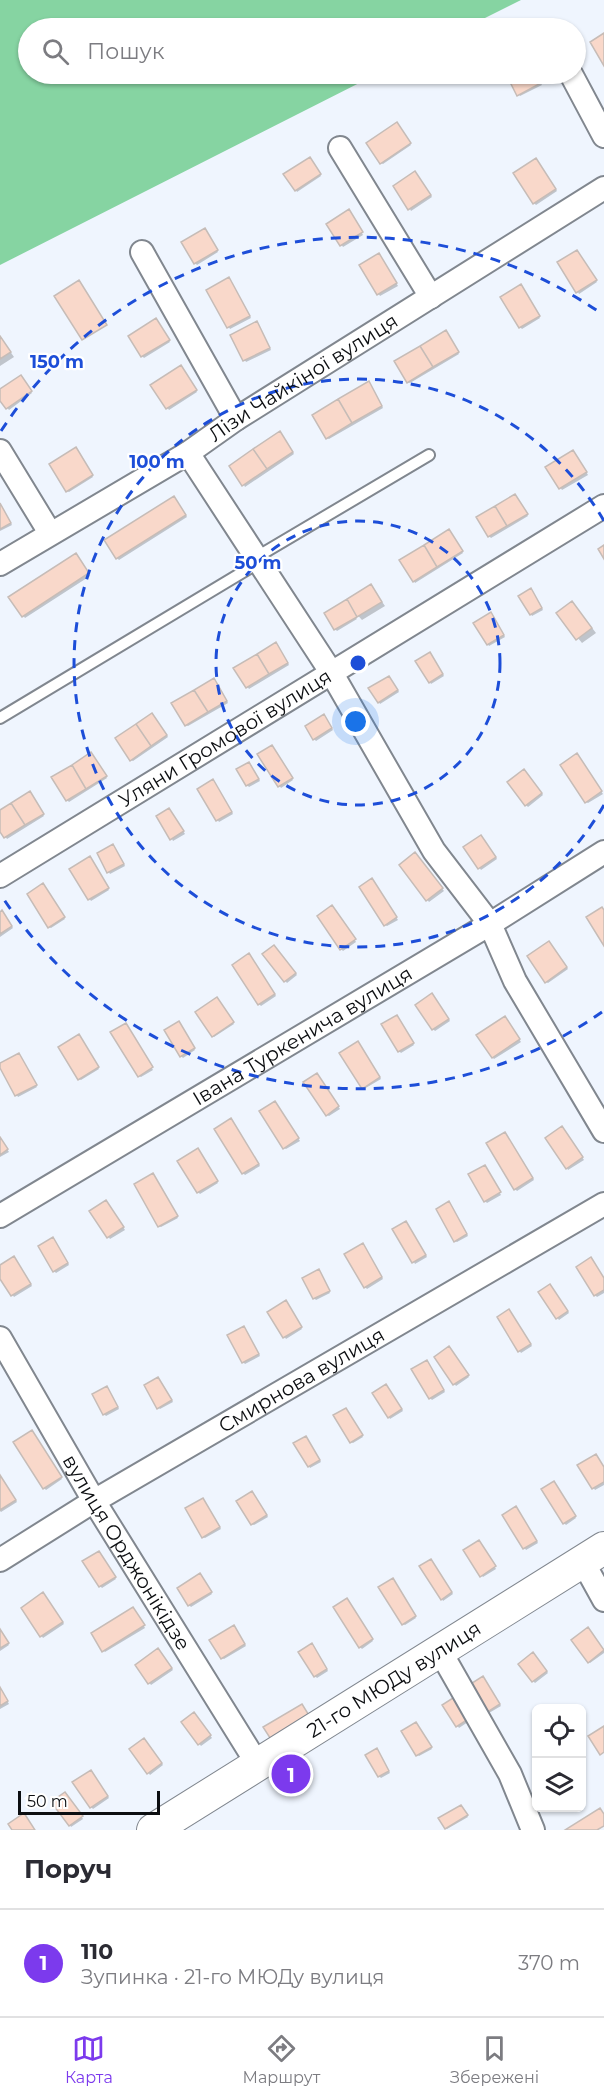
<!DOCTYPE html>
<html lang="uk">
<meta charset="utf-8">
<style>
body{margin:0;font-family:Montserrat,sans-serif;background:#f7f7f7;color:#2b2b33}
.controls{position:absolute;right:18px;bottom:18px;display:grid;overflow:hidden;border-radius:9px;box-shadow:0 2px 4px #0004}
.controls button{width:54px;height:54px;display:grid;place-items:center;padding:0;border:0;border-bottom:2px solid #e1e1e2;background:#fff;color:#2b2b33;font:30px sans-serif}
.scale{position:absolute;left:18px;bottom:15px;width:142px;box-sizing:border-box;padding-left:6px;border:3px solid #0c0e11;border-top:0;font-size:16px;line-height:21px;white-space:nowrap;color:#0c0e11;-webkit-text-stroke:4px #fff;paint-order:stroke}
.you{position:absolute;left:356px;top:722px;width:21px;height:21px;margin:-15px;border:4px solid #fff;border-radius:50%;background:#1a73e8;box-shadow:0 0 0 9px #1a73e833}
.badge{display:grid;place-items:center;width:39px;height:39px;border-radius:50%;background:#7c3aed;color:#fff;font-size:20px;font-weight:700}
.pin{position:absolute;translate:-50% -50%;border:3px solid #fff;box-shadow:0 2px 6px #0006}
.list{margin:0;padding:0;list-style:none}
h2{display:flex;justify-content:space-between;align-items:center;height:78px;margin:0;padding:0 24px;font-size:26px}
h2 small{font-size:20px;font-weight:400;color:#7c7c81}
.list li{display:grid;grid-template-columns:39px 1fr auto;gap:18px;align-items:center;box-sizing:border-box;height:108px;padding:0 24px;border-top:2px solid #e1e1e2}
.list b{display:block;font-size:22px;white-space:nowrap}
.list p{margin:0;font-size:20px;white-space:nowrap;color:#7c7c81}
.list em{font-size:20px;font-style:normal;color:#7c7c81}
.icon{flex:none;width:33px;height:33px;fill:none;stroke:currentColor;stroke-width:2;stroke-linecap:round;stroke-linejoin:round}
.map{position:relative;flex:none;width:604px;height:1830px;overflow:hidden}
.search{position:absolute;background:#fff;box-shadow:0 2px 4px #0004;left:18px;right:18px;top:18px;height:66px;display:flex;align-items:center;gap:15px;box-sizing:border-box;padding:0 21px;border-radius:33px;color:#7c7c81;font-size:22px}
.sheet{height:186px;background:#fff}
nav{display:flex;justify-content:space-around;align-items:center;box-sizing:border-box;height:84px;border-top:2px solid #e1e1e2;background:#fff;font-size:16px;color:#7c7c81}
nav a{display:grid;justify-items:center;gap:3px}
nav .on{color:#7c3aed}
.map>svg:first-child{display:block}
.forest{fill:#86d4a2}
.shadow{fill:#0003}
.building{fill:#f9d8ca;stroke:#c6bcb7;stroke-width:1.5}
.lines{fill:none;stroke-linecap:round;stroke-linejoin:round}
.lane-casing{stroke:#81878f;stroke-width:14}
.street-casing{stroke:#81878f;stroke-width:26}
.secondary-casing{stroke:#81878f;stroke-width:34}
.lane{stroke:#fff;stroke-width:10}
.street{stroke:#fff;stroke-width:22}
.secondary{stroke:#fff;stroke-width:32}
.ring{fill:none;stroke:#1d4ed8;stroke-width:3;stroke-dasharray:10 8}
.labels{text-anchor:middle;stroke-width:4.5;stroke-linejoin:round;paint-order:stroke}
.street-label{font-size:20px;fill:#0c0e11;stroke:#fff}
.centre{fill:#1d4ed8;stroke:#fff;stroke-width:3}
.ring-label{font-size:18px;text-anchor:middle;font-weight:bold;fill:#1d4ed8;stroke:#fff;stroke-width:4.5;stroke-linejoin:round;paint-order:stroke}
</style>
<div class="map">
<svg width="604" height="1830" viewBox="0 0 604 1830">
<rect width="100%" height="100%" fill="#eff5fe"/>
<path class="forest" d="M0,0H521L465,28H28V74H377L0,265Z"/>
<path class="shadow" d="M511,74H536L542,85L520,96L508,75Z
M398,126L411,145L383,164L381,163Z
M311,160L321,176L297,192L296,190Z
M537,162L557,191L536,205L534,203Z
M417,175L432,197L411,211L410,209Z
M350,213L363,235L343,247L328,224Z
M207,232L218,252L197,265L195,263Z
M579,253L597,282L579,294L578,292Z
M381,257L398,286L380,296L361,265Z
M230,281L251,318L230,329L208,291Z
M522,288L540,318L522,329L520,327Z
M158,322L170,342L144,358L142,356Z
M258,325L271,350L246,362L232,336Z
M447,334L459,354L410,383L408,382Z
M0,337L14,357L0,366Z
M182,368L197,392L169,410L152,385Z
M22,378L32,393L9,410L0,398V390Z
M370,385L383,408L329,439L327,438Z
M281,435L294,454L245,487L244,485Z
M77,451L93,477L69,492L67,491Z
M575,453L588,475L562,490L547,467Z
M517,497L528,516L491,538L489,536Z
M176,499L187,517L119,560L117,558Z
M0,504L12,525L0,531Z
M450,532L463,553L415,583L414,581Z
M77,556L90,576L25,618L10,597Z
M371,586L385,606L362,620L353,610L351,612L357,619L337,631L335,629Z
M533,592L543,610L532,616L531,614Z
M576,607L596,633L582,643L558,614Z
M492,616L505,637L489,646L475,623Z
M277,646L289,665L249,689L235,668Z
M431,656L444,676L431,684L430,682Z
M391,679L399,692L380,704L379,702Z
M215,682L228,703L188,726L186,725Z
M154,716L168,737L133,761L131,760Z
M326,718L333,730L316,741L314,739Z
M273,748L293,780L281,788L259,754Z
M93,756L107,778L69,802L67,800Z
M578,757L603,794L588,803L586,802Z
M251,765L260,781L249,787L247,785Z
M526,772L543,795L528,807L526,805Z
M214,783L233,814L219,822L199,789Z
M31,795L44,816L7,839L0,829V811Z
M171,811L185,834L173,841L172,839Z
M483,838L497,859L481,870L465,847Z
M115,848L125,866L110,874L99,854Z
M417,856L444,891L429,902L401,865Z
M91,860L109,890L91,901L71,869Z
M373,882L398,920L387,926L385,925Z
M45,887L65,919L51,928L49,927Z
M334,909L356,942L343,951L341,949Z
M0,914H3L13,928L0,937Z
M550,944L568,969L548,983L546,982Z
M274,947L297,975L287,983L264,955Z
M250,957L276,996L261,1006L259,1004Z
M434,997L450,1021L435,1031L433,1029Z
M219,1001L234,1024L214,1037L213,1036Z
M398,1018L414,1045L401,1053L399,1051Z
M507,1020L521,1042L494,1059L493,1058Z
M181,1024L195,1050L183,1058L181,1056Z
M127,1027L153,1070L141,1077L139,1076Z
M80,1038L99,1069L81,1080L79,1079Z
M360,1045L381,1079L364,1089L363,1088Z
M20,1056L37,1087L18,1097L0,1065Z
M318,1076L340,1109L329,1116L327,1115Z
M277,1104L300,1141L286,1149L284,1148Z
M233,1122L260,1166L245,1175L243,1173Z
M564,1130L584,1160L568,1170L567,1168Z
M505,1133L534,1180L517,1191L515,1189Z
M0,1138L9,1152L0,1157Z
M199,1152L218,1183L200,1194L198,1192Z
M486,1168L501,1195L487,1203L485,1201Z
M155,1177L178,1218L161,1227L159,1226Z
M108,1204L125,1230L110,1239L92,1212Z
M451,1205L468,1236L457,1242L455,1241Z
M407,1224L427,1257L415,1264L414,1262Z
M55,1241L69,1265L56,1273L54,1271Z
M364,1246L383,1279L367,1289L365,1287Z
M16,1260L32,1286L14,1297L0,1276V1267Z
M320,1273L330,1293L316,1300L314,1298Z
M604,1279V1293L597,1297L595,1295Z
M552,1288L569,1313L559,1320L540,1293Z
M287,1304L302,1329L286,1339L269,1312Z
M511,1313L532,1346L521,1353L499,1318Z
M246,1330L260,1356L245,1364L243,1362Z
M451,1350L469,1377L456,1386L436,1357Z
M428,1364L445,1392L432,1400L430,1398Z
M160,1380L173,1402L160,1409L159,1408Z
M388,1388L403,1411L390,1419L389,1417Z
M109,1390L119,1409L106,1416L104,1414Z
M348,1411L363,1437L353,1443L351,1442Z
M33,1434L62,1479L46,1490L44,1488Z
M307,1439L321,1462L310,1468L309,1466Z
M579,1465L604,1469V1485L595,1490Z
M0,1476L17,1502L1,1512L0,1511Z
M556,1484L576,1518L566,1525L564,1523Z
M254,1494L268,1517L254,1525L252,1524Z
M204,1501L221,1529L205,1538L203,1537Z
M517,1510L538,1543L526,1550L504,1515Z
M480,1543L496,1569L483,1577L482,1576Z
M101,1554L116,1579L102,1588L100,1586Z
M432,1562L453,1594L443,1601L442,1599Z
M202,1577L212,1594L191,1607L189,1605Z
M394,1582L416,1618L405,1625L403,1624Z
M45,1596L64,1624L43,1638L23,1609Z
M348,1602L373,1641L362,1649L360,1647Z
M135,1611L145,1628L105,1652L104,1651Z
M235,1629L246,1646L224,1659L222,1658Z
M0,1630L9,1645L0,1651Z
M589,1631L604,1651V1653L590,1663L589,1662Z
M313,1647L328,1671L317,1678L315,1676Z
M160,1652L173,1670L151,1685L137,1665Z
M533,1654L548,1673L535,1683L533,1681Z
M484,1680L501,1706L489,1713L487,1712Z
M0,1688L9,1704L0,1709Z
M444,1706L471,1720L459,1728Z
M196,1715L212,1738L201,1746L183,1722Z
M418,1725L432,1749L419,1756L418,1755Z
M145,1741L163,1765L150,1775L131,1750Z
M378,1752L390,1773L381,1778L379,1776Z
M92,1773L109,1798L93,1809L91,1807Z
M67,1795L83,1819L71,1827L70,1825Z
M463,1808L468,1817L447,1829L446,1828Z"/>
<path class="building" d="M604,33V66L590,42Z
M506,74H537L541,83L517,96Z
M397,122L411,143L380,164L366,143Z
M310,157L321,174L295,191L283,174Z
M536,158L556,189L533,204L513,173Z
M415,171L431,195L408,210L393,186Z
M349,209L363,232L340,246L326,224Z
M205,228L218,250L194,264L181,242Z
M577,250L597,280L576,293L557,262Z
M379,253L397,283L377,295L359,265Z
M229,277L250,316L227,328L206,290Z
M79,280L107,325L82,340L54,296Z
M521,284L540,316L519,328L500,297Z
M156,318L170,340L141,357L128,336Z
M257,321L270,348L243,361L230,335Z
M446,330L459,352L433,367L420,346Z
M0,336L11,352L0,359Z
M420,346L433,367L407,383L394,361Z
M181,365L197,390L166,409L150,385Z
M21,375L32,391L6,409L0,401V389Z
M369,381L382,406L352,423L338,399Z
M338,399L352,423L326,439L312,415Z
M280,431L293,452L267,469L253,449Z
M76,447L93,475L66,492L49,464Z
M253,449L267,469L242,486L229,466Z
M573,450L587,472L559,489L545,467Z
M515,494L528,514L507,526L495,506Z
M174,496L186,515L116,559L104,540Z
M0,503L11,523L0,529Z
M495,506L507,526L488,537L476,517Z
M449,529L463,551L437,567L424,545Z
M424,545L437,567L413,582L399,560Z
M604,545V559L598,549Z
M76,553L89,573L22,617L8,597Z
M371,584L382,602L357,617L347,599Z
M531,588L542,608L530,615L518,596Z
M347,599L357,617L334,630L324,613Z
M572,601L592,628L576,640L556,613Z
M491,612L504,635L487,645L473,623Z
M276,642L288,663L269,674L257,654Z
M430,652L443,674L429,683L415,661Z
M257,654L269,674L246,688L233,668Z
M389,676L398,690L378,703L368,688Z
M214,678L227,701L208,712L194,690Z
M194,690L208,712L185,726L171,703Z
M152,713L167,735L151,746L136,724Z
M324,714L332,728L313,740L305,726Z
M136,724L151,746L130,761L115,738Z
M272,745L293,778L278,787L257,754Z
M91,752L107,776L86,789L72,765Z
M577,753L602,791L585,803L560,765Z
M249,762L259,779L246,786L236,769Z
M72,765L86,789L66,801L51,777Z
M524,769L542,793L525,806L507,782Z
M213,779L232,812L216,821L197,789Z
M30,791L44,814L25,825L11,803Z
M11,803L25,825L4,838L0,832V810Z
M169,808L184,831L170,840L156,816Z
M481,835L496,857L478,869L463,847Z
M113,844L124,864L107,873L97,853Z
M415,852L443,888L426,901L399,865Z
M90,856L109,888L88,900L69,869Z
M372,878L397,917L384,926L359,887Z
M43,883L65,917L48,928L27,894Z
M332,905L356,939L340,950L317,916Z
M602,907L604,910V946L586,917Z
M2,910L12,926L0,934V912Z
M549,941L567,967L545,983L527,956Z
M274,945L296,973L284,982L262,954Z
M249,953L275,994L258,1005L232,965Z
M432,993L449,1019L432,1030L415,1005Z
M217,997L234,1022L212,1037L195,1012Z
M397,1015L414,1043L398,1052L381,1024Z
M505,1016L520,1039L492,1058L476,1035Z
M179,1021L195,1048L180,1057L164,1030Z
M126,1023L153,1067L138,1077L110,1032Z
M79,1034L99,1067L78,1080L58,1047Z
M358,1041L380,1077L362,1089L339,1053Z
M19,1053L37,1085L15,1096L0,1068V1063Z
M317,1073L339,1106L326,1116L303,1082Z
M275,1101L299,1138L283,1149L259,1111Z
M231,1118L259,1164L242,1174L214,1129Z
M562,1126L583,1157L566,1169L545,1138Z
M505,1132L533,1178L514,1190L486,1143Z
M0,1137L8,1149L0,1155Z
M198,1148L218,1181L197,1193L177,1161Z
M485,1165L501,1192L484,1202L468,1174Z
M153,1173L178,1216L158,1227L134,1184Z
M106,1200L124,1227L107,1238L89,1211Z
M449,1201L467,1234L454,1242L436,1209Z
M406,1221L426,1255L412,1263L392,1229Z
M53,1237L68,1263L53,1272L38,1246Z
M363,1243L382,1277L364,1288L344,1254Z
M14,1256L31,1284L11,1296L0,1279V1265Z
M591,1257L604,1278V1290L594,1296L576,1267Z
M319,1269L330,1291L313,1299L302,1278Z
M550,1284L568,1311L556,1319L538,1292Z
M286,1300L302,1327L283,1338L267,1312Z
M509,1309L531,1344L518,1352L497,1317Z
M244,1326L259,1354L242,1363L227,1335Z
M449,1346L469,1375L453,1385L434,1357Z
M427,1360L444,1390L429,1399L411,1369Z
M158,1377L172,1400L157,1409L144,1385Z
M386,1384L402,1409L388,1418L372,1393Z
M107,1386L118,1407L103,1415L92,1394Z
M346,1408L363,1435L350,1443L333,1415Z
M32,1430L62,1477L43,1489L13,1442Z
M306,1436L320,1460L308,1467L293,1443Z
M596,1454L604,1467V1482L592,1489L577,1465Z
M0,1475L16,1500L0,1510Z
M554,1481L576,1516L563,1524L541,1489Z
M252,1491L267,1515L251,1525L236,1501Z
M203,1498L220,1527L202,1538L185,1508Z
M516,1506L537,1541L523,1549L502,1515Z
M479,1540L496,1566L480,1577L463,1550Z
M99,1551L116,1577L99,1587L82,1561Z
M431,1559L452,1592L441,1600L419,1566Z
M200,1573L212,1592L188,1606L177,1588Z
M393,1578L416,1616L402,1625L378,1587Z
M43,1592L63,1622L40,1637L21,1608Z
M347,1598L373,1639L359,1648L333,1607Z
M133,1607L145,1625L102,1652L91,1633Z
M234,1625L245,1644L221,1659L209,1640Z
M588,1627L604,1650L588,1663L571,1640Z
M0,1629L9,1643L0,1648Z
M312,1643L327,1669L314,1677L298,1652Z
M158,1648L172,1668L148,1684L135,1665Z
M533,1652L547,1671L532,1682L518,1664Z
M483,1676L500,1704L486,1713L469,1685Z
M0,1687L8,1701L0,1706Z
M456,1696L470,1718L456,1727L442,1705Z
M302,1704L310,1717L272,1741L263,1727Z
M194,1712L211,1735L198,1745L181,1722Z
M416,1722L432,1747L416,1756L401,1731Z
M604,1726V1752L600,1755L588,1736Z
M144,1738L162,1763L147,1774L129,1749Z
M377,1748L389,1771L378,1777L365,1755Z
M91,1770L108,1796L90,1808L72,1782Z
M65,1792L83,1816L69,1826L51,1802Z
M461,1805L468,1815L445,1829L438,1818Z
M600,1808L604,1814V1826L597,1830H565Z
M24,1813L35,1830H12L8,1824Z"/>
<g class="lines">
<defs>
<path id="lane" d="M255,558L429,455
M0,718L258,563"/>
<g id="street">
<path d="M571,74L604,136"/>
<path d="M340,148L431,297"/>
<path d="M142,252L236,419"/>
<path d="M0,451L50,533"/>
<path d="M188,453L331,672L434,851L490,924L515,981L604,1131"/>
<path id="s1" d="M0,564L188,453L236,419L604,188"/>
<path id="s2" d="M0,876L604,506"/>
<path id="s3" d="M0,1216L490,924L604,852"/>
<path id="s4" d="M0,1338L94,1501L258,1765"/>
<path id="s5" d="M0,1560L94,1501L604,1204"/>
<path d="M583,1562L604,1600"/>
<path d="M440,1651L510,1774L533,1830"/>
</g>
<g id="secondary">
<path id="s6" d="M153,1830L604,1548"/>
</g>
</defs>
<use href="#lane" class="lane-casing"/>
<use href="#street" class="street-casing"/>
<use href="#secondary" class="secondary-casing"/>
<use href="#lane" class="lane"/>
<use href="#street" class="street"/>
<use href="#secondary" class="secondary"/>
</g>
<g class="ring">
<circle cx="358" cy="663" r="142"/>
<path d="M604 805A284 284 0 1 1 604 521"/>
<path d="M602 1012A426 426 0 0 1 1 895M1 431A426 426 0 0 1 602 314"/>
</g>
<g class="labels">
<g class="street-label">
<text dy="7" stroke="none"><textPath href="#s1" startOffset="356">Лізи Чайкіної вулиця</textPath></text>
<text dy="7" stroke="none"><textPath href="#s2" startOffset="264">Уляни Громової вулиця</textPath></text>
<text dy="7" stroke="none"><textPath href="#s3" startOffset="352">Івана Туркенича вулиця</textPath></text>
<text dy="7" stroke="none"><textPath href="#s5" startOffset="351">Смирнова вулиця</textPath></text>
<text dy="7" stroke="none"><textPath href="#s4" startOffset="249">вулиця Орджонікідзе</textPath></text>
<text dy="7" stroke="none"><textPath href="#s6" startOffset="284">21-го МЮДу вулиця</textPath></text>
</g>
</g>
<circle cx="358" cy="663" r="9" class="centre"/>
<g class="ring-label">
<text x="57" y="368">150 m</text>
<text x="157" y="468">100 m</text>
<text x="258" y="569">50 m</text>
</g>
</svg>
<div class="controls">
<button><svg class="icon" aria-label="locate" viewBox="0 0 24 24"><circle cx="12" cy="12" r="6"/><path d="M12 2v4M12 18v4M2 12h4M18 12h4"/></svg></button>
<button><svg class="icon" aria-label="layers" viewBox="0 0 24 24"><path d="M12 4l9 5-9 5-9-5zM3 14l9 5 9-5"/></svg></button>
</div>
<div class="scale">50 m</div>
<div class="you"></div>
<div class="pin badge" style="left:291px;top:1774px">1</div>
<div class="search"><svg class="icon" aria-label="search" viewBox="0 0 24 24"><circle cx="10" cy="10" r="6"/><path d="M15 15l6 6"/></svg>Пошук</div>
</div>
<section class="sheet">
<h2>Поруч<small></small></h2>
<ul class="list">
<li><span class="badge">1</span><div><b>110</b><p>Зупинка · 21-го МЮДу вулиця</p></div><em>370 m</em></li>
</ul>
</section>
<nav>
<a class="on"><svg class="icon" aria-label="map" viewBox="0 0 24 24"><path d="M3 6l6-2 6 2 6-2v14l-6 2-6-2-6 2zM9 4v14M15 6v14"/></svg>Карта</a>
<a><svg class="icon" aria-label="directions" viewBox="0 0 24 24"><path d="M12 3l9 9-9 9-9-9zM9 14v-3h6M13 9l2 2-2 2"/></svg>Маршрут</a>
<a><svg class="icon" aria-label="saved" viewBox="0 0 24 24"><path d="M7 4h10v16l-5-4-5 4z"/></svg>Збережені</a>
</nav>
